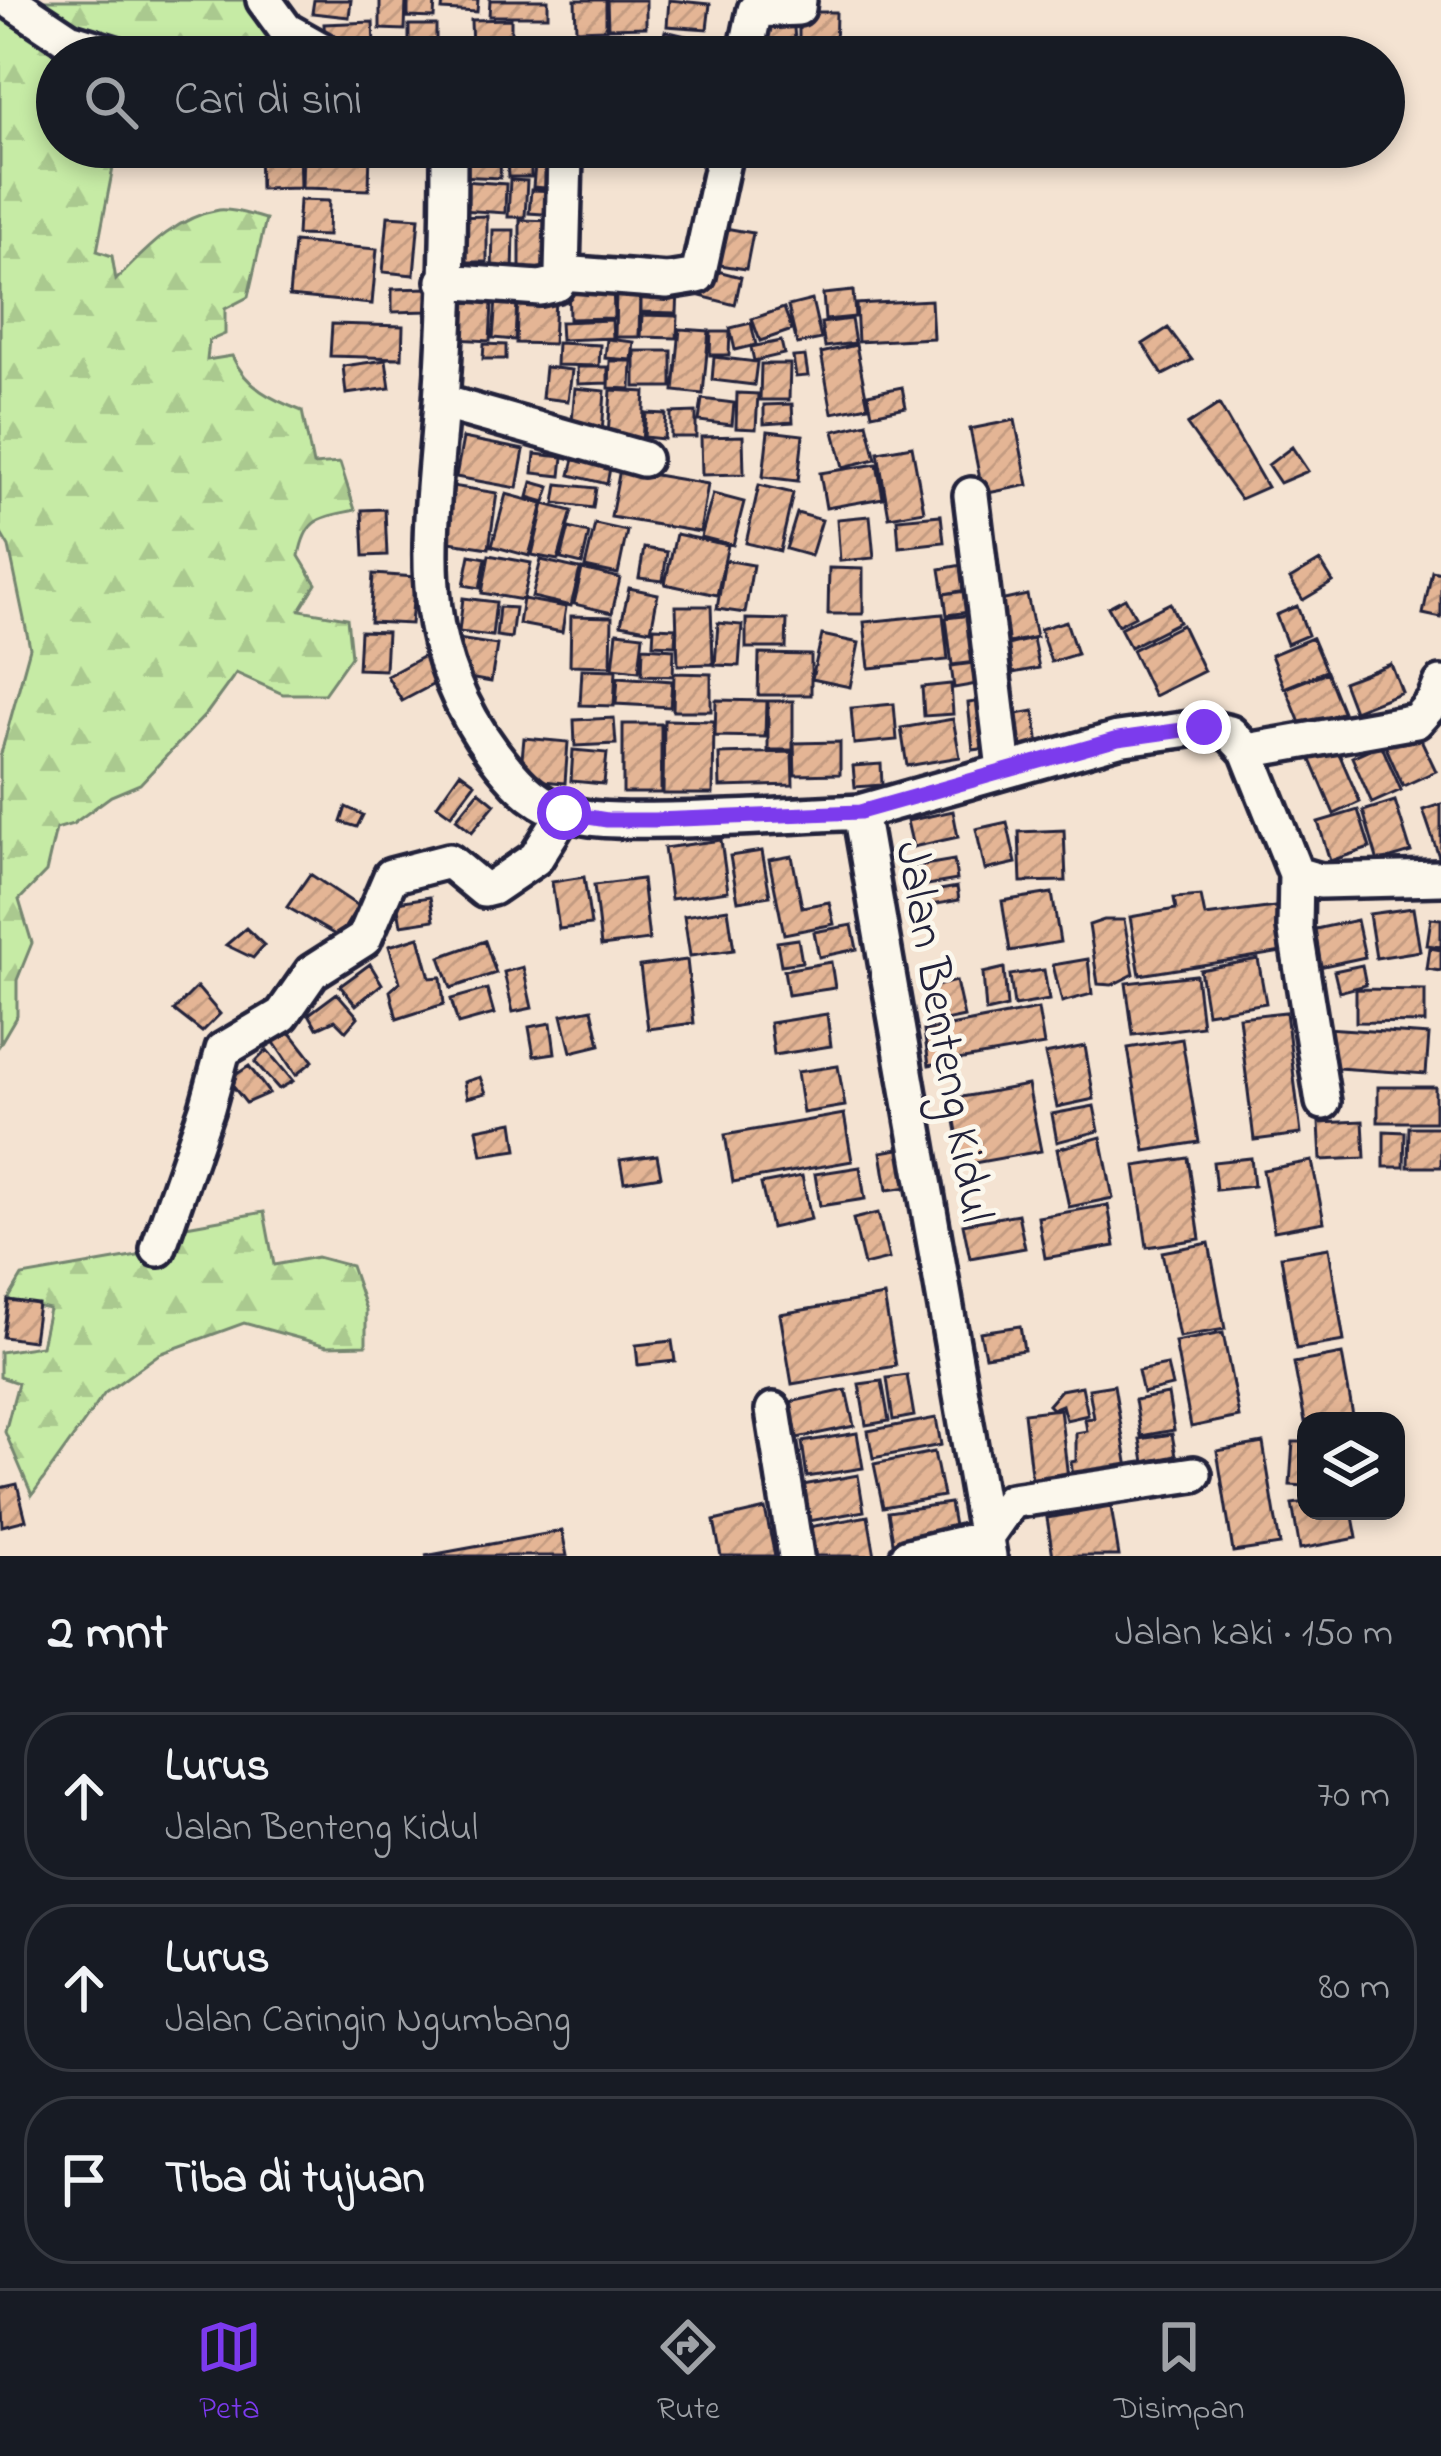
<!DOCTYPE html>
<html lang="id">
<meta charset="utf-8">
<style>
body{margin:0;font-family:"Indie Flower",sans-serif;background:#242831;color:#f1f3f6}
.controls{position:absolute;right:36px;bottom:36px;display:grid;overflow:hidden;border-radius:24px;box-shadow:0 6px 18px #0003}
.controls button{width:108px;height:108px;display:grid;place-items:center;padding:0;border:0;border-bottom:3px solid #363941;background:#171b24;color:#f1f3f6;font:60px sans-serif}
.stop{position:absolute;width:36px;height:36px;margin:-27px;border:9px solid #7c3aed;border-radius:50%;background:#fff}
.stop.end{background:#7c3aed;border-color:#fff;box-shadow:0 3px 12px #0008}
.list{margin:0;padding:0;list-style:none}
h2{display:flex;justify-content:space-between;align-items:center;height:156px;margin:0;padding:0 48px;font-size:51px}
h2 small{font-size:39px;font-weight:400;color:#9ea1a6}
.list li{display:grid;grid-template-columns:78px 1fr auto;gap:36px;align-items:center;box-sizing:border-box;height:168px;margin:0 24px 24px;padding:0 24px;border:3px solid #363941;border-radius:48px}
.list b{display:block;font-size:45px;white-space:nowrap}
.list p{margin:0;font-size:39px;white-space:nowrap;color:#9ea1a6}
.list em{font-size:39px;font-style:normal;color:#9ea1a6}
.icon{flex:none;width:66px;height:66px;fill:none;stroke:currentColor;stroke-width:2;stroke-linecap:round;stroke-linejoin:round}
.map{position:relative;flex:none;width:1441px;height:1556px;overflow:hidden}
.search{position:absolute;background:#171b24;box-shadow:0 6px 18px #0003;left:36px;right:36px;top:36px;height:132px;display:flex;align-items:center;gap:30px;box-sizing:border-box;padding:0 42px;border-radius:66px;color:#9ea1a6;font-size:45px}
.sheet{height:732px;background:#171b24}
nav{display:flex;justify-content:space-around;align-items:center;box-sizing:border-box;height:168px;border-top:3px solid #363941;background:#171b24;font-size:33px;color:#9ea1a6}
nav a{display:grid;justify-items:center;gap:6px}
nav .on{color:#7c3aed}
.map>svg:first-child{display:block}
.forest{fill:url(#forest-firs);stroke:#748670;stroke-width:3}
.building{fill:url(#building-hatch);stroke:#22223b;stroke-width:3}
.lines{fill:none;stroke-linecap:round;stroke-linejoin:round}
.minor-casing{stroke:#22223b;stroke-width:42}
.minor{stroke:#fbf7ec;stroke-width:33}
.route{stroke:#7c3aed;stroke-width:15}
.labels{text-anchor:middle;stroke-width:10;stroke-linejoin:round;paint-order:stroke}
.street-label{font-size:48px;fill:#22223b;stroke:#fbf7ec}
</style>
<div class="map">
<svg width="1441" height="1556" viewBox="0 0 1441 1556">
<defs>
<pattern id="forest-firs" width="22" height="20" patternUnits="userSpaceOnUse" patternTransform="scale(3)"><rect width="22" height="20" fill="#c6eba5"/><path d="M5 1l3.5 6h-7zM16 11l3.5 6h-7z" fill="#aac98f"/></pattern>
<pattern id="building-hatch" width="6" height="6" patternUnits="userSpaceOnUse" patternTransform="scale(3)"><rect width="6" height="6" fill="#e4b595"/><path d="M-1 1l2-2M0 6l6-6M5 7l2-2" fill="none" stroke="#c39b81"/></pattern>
</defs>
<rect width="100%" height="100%" fill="#f4e3d2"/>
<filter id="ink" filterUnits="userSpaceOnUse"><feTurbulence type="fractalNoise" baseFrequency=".00833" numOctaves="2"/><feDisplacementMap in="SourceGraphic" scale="24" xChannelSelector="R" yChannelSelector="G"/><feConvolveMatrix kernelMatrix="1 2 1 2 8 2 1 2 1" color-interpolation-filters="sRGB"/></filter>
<g filter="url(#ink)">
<path class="forest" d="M0,0H255L284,57H57V147H117L97,251L112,256L116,280C145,251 175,217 219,210C233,208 253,216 266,219L248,297L225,309V334L209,341L207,360L232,356C247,388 271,399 302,411L313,465L340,463L355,510C320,518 306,517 299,556L316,584L300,610L347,618L351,656L324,694H283L236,673L207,713L140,784L111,796L73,824L56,829L46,872L19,900L32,943L17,980V1015L0,1044V757L30,648L9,547L0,532Z
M264,1212L274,1265L317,1257L351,1266L366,1310V1345L327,1346L244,1323L159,1354L105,1393L32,1495L5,1432L18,1383L0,1377V1352L41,1346L49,1309L8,1300L22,1276L178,1249L175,1228Z"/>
<path class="building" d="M314,0H351L349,17L312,13Z
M380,0H406L405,30L380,29Z
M408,0H435L434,18L408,17Z
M443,0H478L477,12L442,10Z
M490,0H548V16H489Z
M575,0H606V29L576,30Z
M607,0H646V27L608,28Z
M669,0L710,4L707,29L667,26Z
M799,12H836L835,53H799Z
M793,17L795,40L757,42L756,19Z
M511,19V49L472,50L471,20Z
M373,22L374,46L325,49L324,24Z
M409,25H436V53H409Z
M665,31L699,39L694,57H658Z
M584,35L616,37L614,57H583Z
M626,36L653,37L652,57H625Z
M259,147H299L300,188L260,189Z
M303,147H370L369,190L302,188Z
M460,147L501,148L500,178L459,176Z
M536,153L562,155L559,189L533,187Z
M531,155V177H508L507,156Z
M510,180L527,181L525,217H508Z
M462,181L506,184L505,213L461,210Z
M531,190L558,191L557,215L529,213Z
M299,200L329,201L328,236L297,235Z
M388,216L419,218L414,275L383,272Z
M487,216V262H455L454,217Z
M520,220L555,221L554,275H520Z
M714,226L753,233L746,269L707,263Z
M493,230H514L513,275L492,274Z
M294,242L377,249L372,304L289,296Z
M706,268L741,277L735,305L700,296Z
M613,278L614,318L569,319L568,279Z
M429,288V311L392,312V289Z
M641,288L678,289L677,313L641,312Z
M616,289L640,290L639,337H615Z
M853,291L855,317L825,320L823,294Z
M518,296L555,298L553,344L516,343Z
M496,300L517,301L515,340L493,338Z
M812,300L821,339L797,344L788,306Z
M931,300L933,338L858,342L856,304Z
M458,301L492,303L490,341L455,339Z
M784,308L792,330L760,341L752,319Z
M642,315L678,316L677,338L641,337Z
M851,319L855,343L825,347L821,323Z
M612,320L613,338L561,340L560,322Z
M751,323L756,345L735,350L730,328Z
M332,324L403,326L402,358L330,356Z
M1168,328L1192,360L1163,375L1143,344Z
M680,329L709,331L703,394L674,391Z
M711,332H730L729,355H710Z
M607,339L634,342L632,360L605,358Z
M781,341L784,354L754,361L751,347Z
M557,343L600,345L599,366L556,365Z
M484,344L506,345V359H483Z
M856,345L868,406L832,413L821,353Z
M635,351H672V387H635Z
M805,356L808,376L796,377L793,357Z
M714,357L757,362L754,385L712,380Z
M386,360L390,388L346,394L343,366Z
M610,361H632L631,389L609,388Z
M761,364H790L789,400H760Z
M545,367L572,370L568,401L542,398Z
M577,367H608V383L578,384Z
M902,387L906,407L872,414L868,394Z
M575,388L605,391L602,434L571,432Z
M611,390L645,392L642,444L608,437Z
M737,393L758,394L756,429L736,428Z
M702,399L734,403L732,425L699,421Z
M792,404L793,422L764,424V405Z
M1219,404L1267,487L1240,499L1187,425Z
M696,412V437H671V413Z
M646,413L666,414L664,439L644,437Z
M1015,420L1028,485L983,494L970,429Z
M867,423L876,459L843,467L834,431Z
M768,431L803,435L798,481L763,477Z
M743,436L744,474L702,475L701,437Z
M463,438L524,450L517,488L456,477Z
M912,446L924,511L889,517L878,452Z
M1292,447L1308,471L1280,483L1268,465Z
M535,454L563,457L561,476L533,473Z
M574,459L610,468L607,484L570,475Z
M877,464L883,498L826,508L820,473Z
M620,469L708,484L700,532L611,517Z
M532,482L550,487L545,502L528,497Z
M558,484L596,488L593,508L555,503Z
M759,485L793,493L780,551L746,543Z
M452,486L497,493L489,548L443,541Z
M506,494L543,504L529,556L492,546Z
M713,494L744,502L733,545L701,537Z
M544,504L572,511L558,560L532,555Z
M385,509L387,555L364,556L362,510Z
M797,513L822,520L811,556L786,549Z
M941,515L944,542L899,547L897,519Z
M870,516L874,558L840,561L837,519Z
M595,524L627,531L618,574L585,567Z
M569,528L589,533L582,564L561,559Z
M676,534L728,545L717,595L665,584Z
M644,548L667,552L663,581L639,578Z
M470,555L486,558L480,588L464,585Z
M489,555L531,563L523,600L482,593Z
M541,560L580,569L571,606L532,597Z
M725,560L753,565L745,613L717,609Z
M1320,561L1333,582L1303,600L1290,579Z
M973,563L977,588L944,594L940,569Z
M829,568L863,569V614H828Z
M582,569L620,578L612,613L574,604Z
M1432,571L1441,573V618L1423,614Z
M373,574L415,577L411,624L370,622Z
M629,588L658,594L651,630L621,624Z
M981,589L983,610L947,615L944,594Z
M1027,595L1036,637L1000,645L991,603Z
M463,598L496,602L492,636L459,632Z
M1125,598L1135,616L1118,625L1108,607Z
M523,599L566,607L562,632L519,624Z
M1170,603L1179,622L1130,647L1120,628Z
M676,606H711L713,664L678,665Z
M1297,606L1308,635L1287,644L1276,615Z
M499,607L515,608L511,638L496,636Z
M943,614L948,660L869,668L864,622Z
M980,614L985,661L952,665L946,618Z
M571,616L612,617L611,666L570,665Z
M746,619L787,620L786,648H746Z
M1066,621L1077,654L1051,662L1040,629Z
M718,623L742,625L739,666L715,665Z
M1182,625L1204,671L1154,696L1132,650Z
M654,627L676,628L675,645L653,644Z
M360,631L387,632L385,670L358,669Z
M617,632L643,635L639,671L613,668Z
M822,635L859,643L850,687L812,679Z
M1312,638L1326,671L1284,688L1271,655Z
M458,639L497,645L491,682L452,675Z
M1033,639L1039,668L1013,673L1007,645Z
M643,647L674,649L673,676L642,675Z
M759,654L811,655V695H758Z
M424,656L438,682L402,701L387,676Z
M974,663L977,684L954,688L951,666Z
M1391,664L1402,692L1354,711L1343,682Z
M582,669L616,670L614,706L580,705Z
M1327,672L1343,712L1302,728L1286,688Z
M674,673L711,674V711H673Z
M618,677L672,681L670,707L616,704Z
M951,684L953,714L924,716L922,687Z
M716,700L766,701L765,737L715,736Z
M990,700L996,747L973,750L968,703Z
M768,701H793V750H768Z
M894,704L897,740L854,744L851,708Z
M1034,711L1039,745L1010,749L1005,716Z
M614,718L616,744L575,746L574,720Z
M953,719L960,757L907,766L901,728Z
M664,720L714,721L713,794H663Z
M623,724H661V793H623Z
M1417,731L1436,771L1403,786L1385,745Z
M524,738L568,742L565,783L520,779Z
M840,742V774L795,775L794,743Z
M1334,742L1360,802L1334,814L1308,753Z
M1381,744L1401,790L1372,803L1352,757Z
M573,750L607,753L604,784L571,781Z
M792,752L793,785L720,787L719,754Z
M881,764L882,785L855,787L853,766Z
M460,772L475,783L451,815L437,805Z
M479,791L495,804L472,832L456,819Z
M1395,801L1411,852L1378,862L1363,811Z
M1441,804V856L1439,857L1423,810Z
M346,807L363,815L357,827L341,822Z
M1358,810L1370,848L1330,861L1318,822Z
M953,811L958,837L913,847L907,821Z
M1007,822L1016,863L985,870L976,829Z
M1064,830L1066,881L1021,882L1019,832Z
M721,840L728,891L671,899L664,848Z
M762,851L770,896L738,901L730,856Z
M792,856L802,907L829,902L834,924L784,934L769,860Z
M954,860L957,880L910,888L907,868Z
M310,874L358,906L339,937L287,907Z
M584,877L591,925L559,929L552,882Z
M642,879L649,940L601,946L594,885Z
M957,887L959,900L920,907L917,894Z
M1052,893L1060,942L1010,951L1002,901Z
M1201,896L1205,916L1283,906L1288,951L1140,975L1130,917L1176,909L1174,898Z
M430,897L434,920L401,925L397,902Z
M1413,908L1420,951L1376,958L1369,914Z
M728,909L734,950L690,956L684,916Z
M1431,918L1441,919V947L1427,945Z
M1104,920H1124L1134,974L1112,985L1098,984L1089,925Z
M1357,920L1365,957L1310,969L1302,932Z
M852,925L857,949L819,957L814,932Z
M246,928L264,945L253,958L226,945Z
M419,937L430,978L441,977L444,1004L397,1019L390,991L400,982L389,946Z
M798,939L802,962L781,965L777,942Z
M485,941L496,973L451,988L440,957Z
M1430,948L1441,950V971L1427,969Z
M1088,959L1092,994L1062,1002L1053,965Z
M1258,959L1266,1003L1207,1013L1200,970Z
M687,960L694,1023L648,1029L640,966Z
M831,962L835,988L788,995L784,970Z
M370,964L382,984L356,1005L340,986Z
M1362,965L1366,985L1339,992L1334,971Z
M523,967L532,1008L513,1012L504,972Z
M1004,968L1007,1007L986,1012L983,973Z
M1044,970L1049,1000L1014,1006L1010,975Z
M1196,975L1202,1026L1133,1035L1126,983Z
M956,981L964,1017L931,1024L923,989Z
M197,987L220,1014L202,1032L174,1010Z
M487,989L494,1014L458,1024L451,999Z
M1356,989L1425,990V1023L1356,1022Z
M337,993L358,1017L346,1031L335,1020L317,1028L309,1014Z
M592,1009L600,1045L571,1052L562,1015Z
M1038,1009L1044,1045L929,1065L924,1031Z
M1286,1012L1301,1134L1254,1140L1239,1017Z
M827,1014L831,1046L774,1055L770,1023Z
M551,1023L555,1053L534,1056L529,1027Z
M1326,1028L1429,1035L1426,1074L1323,1067Z
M291,1033L313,1061L296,1075L273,1041Z
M1182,1039L1199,1142L1145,1151L1128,1048Z
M1085,1046L1094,1099L1057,1107L1045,1054Z
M267,1050L293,1081L279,1089L255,1062Z
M249,1066L269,1093L246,1103L228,1080Z
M838,1066L845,1106L803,1113L797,1072Z
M480,1077L486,1093L467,1098L464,1082Z
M1028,1085L1041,1151L963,1165L951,1099Z
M1378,1087H1435V1122H1378Z
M1094,1106L1099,1131L1057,1142L1052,1114Z
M844,1114L852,1161L733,1182L725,1135Z
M1363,1121L1365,1158L1321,1160L1319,1123Z
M513,1122L517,1150L482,1155L477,1129Z
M1409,1127H1441V1167H1408Z
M1384,1131L1405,1132L1404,1167H1384Z
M1101,1137L1113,1198L1069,1207L1057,1149Z
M910,1147L916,1186L887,1190L881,1152Z
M657,1155L661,1176L624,1182L620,1160Z
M1188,1158L1200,1239L1147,1247L1135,1166Z
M1251,1158L1254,1186L1216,1190L1213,1162Z
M1312,1161L1324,1222L1274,1231L1263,1170Z
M860,1167L865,1199L820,1206L815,1174Z
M802,1176L811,1219L771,1228L761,1184Z
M1108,1205L1115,1246L1045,1258L1038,1217Z
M878,1213L889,1259L864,1265L853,1219Z
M1018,1214L1025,1248L970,1258L963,1224Z
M1209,1243L1225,1329L1179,1337L1162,1252Z
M1329,1248L1344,1341L1296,1349L1281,1256Z
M884,1296L896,1366L792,1384L780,1314Z
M8,1300L38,1304L33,1341L3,1337Z
M1020,1326L1024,1350L985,1356L980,1332Z
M1223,1333L1239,1417L1191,1427L1175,1342Z
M672,1341L675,1361L638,1365L636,1345Z
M1342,1354L1354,1421H1306V1427L1294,1363Z
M1167,1365L1172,1386L1143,1393L1138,1371Z
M907,1375L914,1416L893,1420L887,1378Z
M882,1381L889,1421L866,1425L859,1384Z
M1114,1385L1129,1474L1074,1484L1071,1462L1076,1461V1433L1087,1431L1085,1419L1094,1418L1089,1389Z
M1082,1386L1088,1415L1066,1420L1062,1405L1052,1409L1048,1405L1061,1390Z
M846,1390L854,1426L797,1438L790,1402Z
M1168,1394L1174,1430L1141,1436L1135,1400Z
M1060,1409L1068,1478L1032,1482L1024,1413Z
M936,1418L941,1445L873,1458L868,1431Z
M857,1433L863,1468L807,1477L802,1442Z
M1172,1434L1176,1456L1144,1462L1140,1439Z
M1293,1442H1306V1486L1290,1485Z
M1263,1443L1280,1545L1233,1552L1217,1451Z
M934,1452L943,1496L883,1507L874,1464Z
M858,1475L864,1511L809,1521L803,1485Z
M17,1484L26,1520L2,1526L0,1488Z
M1306,1502V1511H1352L1357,1538L1300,1549L1292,1504Z
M950,1503L956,1538L894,1548L888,1512Z
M1111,1507L1119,1556H1053L1047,1518Z
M765,1509L775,1556H721L714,1521Z
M868,1516L875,1556H809L804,1528Z
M562,1531L567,1556H425Z"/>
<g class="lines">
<defs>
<path id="minor" d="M9,0L69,40L125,57
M264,0L286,30L334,57
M745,57L755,10L798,8L799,0
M449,147C449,232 447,318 441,402C432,532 408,640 493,753C512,778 530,800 560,811C594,823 634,820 669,820C733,819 797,815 860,812L989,1556
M562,273L667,281L698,276L726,147
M444,281L540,288L557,284L562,273L565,155
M441,402L643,459
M971,495L1004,769
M1247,751L1416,721L1434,701L1441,684
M860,812L1118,739L1204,727L1230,733L1247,751L1296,874L1320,881L1441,878
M1296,874L1295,927L1323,1102
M158,1249L207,1108L223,1050L282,1015L312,972L364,939L391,876L449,861L484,890L492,888L536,858L564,813
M773,1410L796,1556
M908,1556L985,1538L1011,1501L1194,1474"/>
</defs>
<use href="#minor" class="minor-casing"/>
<use href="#minor" class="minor"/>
</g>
</g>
<g class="lines" filter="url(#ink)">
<path class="route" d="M564,813L607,820H655L860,812L1118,739L1204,727"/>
</g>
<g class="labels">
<g class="street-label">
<text transform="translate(947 1031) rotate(80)" y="17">Jalan Benteng Kidul</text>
</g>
</g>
</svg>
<div class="controls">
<button><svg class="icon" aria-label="layers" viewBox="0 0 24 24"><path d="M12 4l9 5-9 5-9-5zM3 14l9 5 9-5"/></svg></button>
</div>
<div class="stop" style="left:564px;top:813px"></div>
<div class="stop end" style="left:1204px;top:727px"></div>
<div class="search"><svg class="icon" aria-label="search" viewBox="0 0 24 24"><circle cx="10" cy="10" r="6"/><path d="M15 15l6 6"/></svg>Cari di sini</div>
</div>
<section class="sheet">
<h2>2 mnt<small>Jalan kaki · 150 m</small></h2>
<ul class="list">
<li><svg class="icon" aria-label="ahead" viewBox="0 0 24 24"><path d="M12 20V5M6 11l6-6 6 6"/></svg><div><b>Lurus</b><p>Jalan Benteng Kidul</p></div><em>70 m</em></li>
<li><svg class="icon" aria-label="ahead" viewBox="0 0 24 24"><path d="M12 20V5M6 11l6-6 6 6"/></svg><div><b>Lurus</b><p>Jalan Caringin Ngumbang</p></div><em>80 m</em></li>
<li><svg class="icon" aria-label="arrive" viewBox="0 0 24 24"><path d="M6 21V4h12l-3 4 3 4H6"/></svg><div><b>Tiba di tujuan</b></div></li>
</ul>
</section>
<nav>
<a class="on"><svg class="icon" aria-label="map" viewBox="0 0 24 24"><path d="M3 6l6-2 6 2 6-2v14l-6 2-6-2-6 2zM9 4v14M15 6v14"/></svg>Peta</a>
<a><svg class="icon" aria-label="directions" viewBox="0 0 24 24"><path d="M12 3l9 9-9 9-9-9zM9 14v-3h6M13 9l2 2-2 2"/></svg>Rute</a>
<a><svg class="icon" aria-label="saved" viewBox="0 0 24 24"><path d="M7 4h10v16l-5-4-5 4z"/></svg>Disimpan</a>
</nav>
